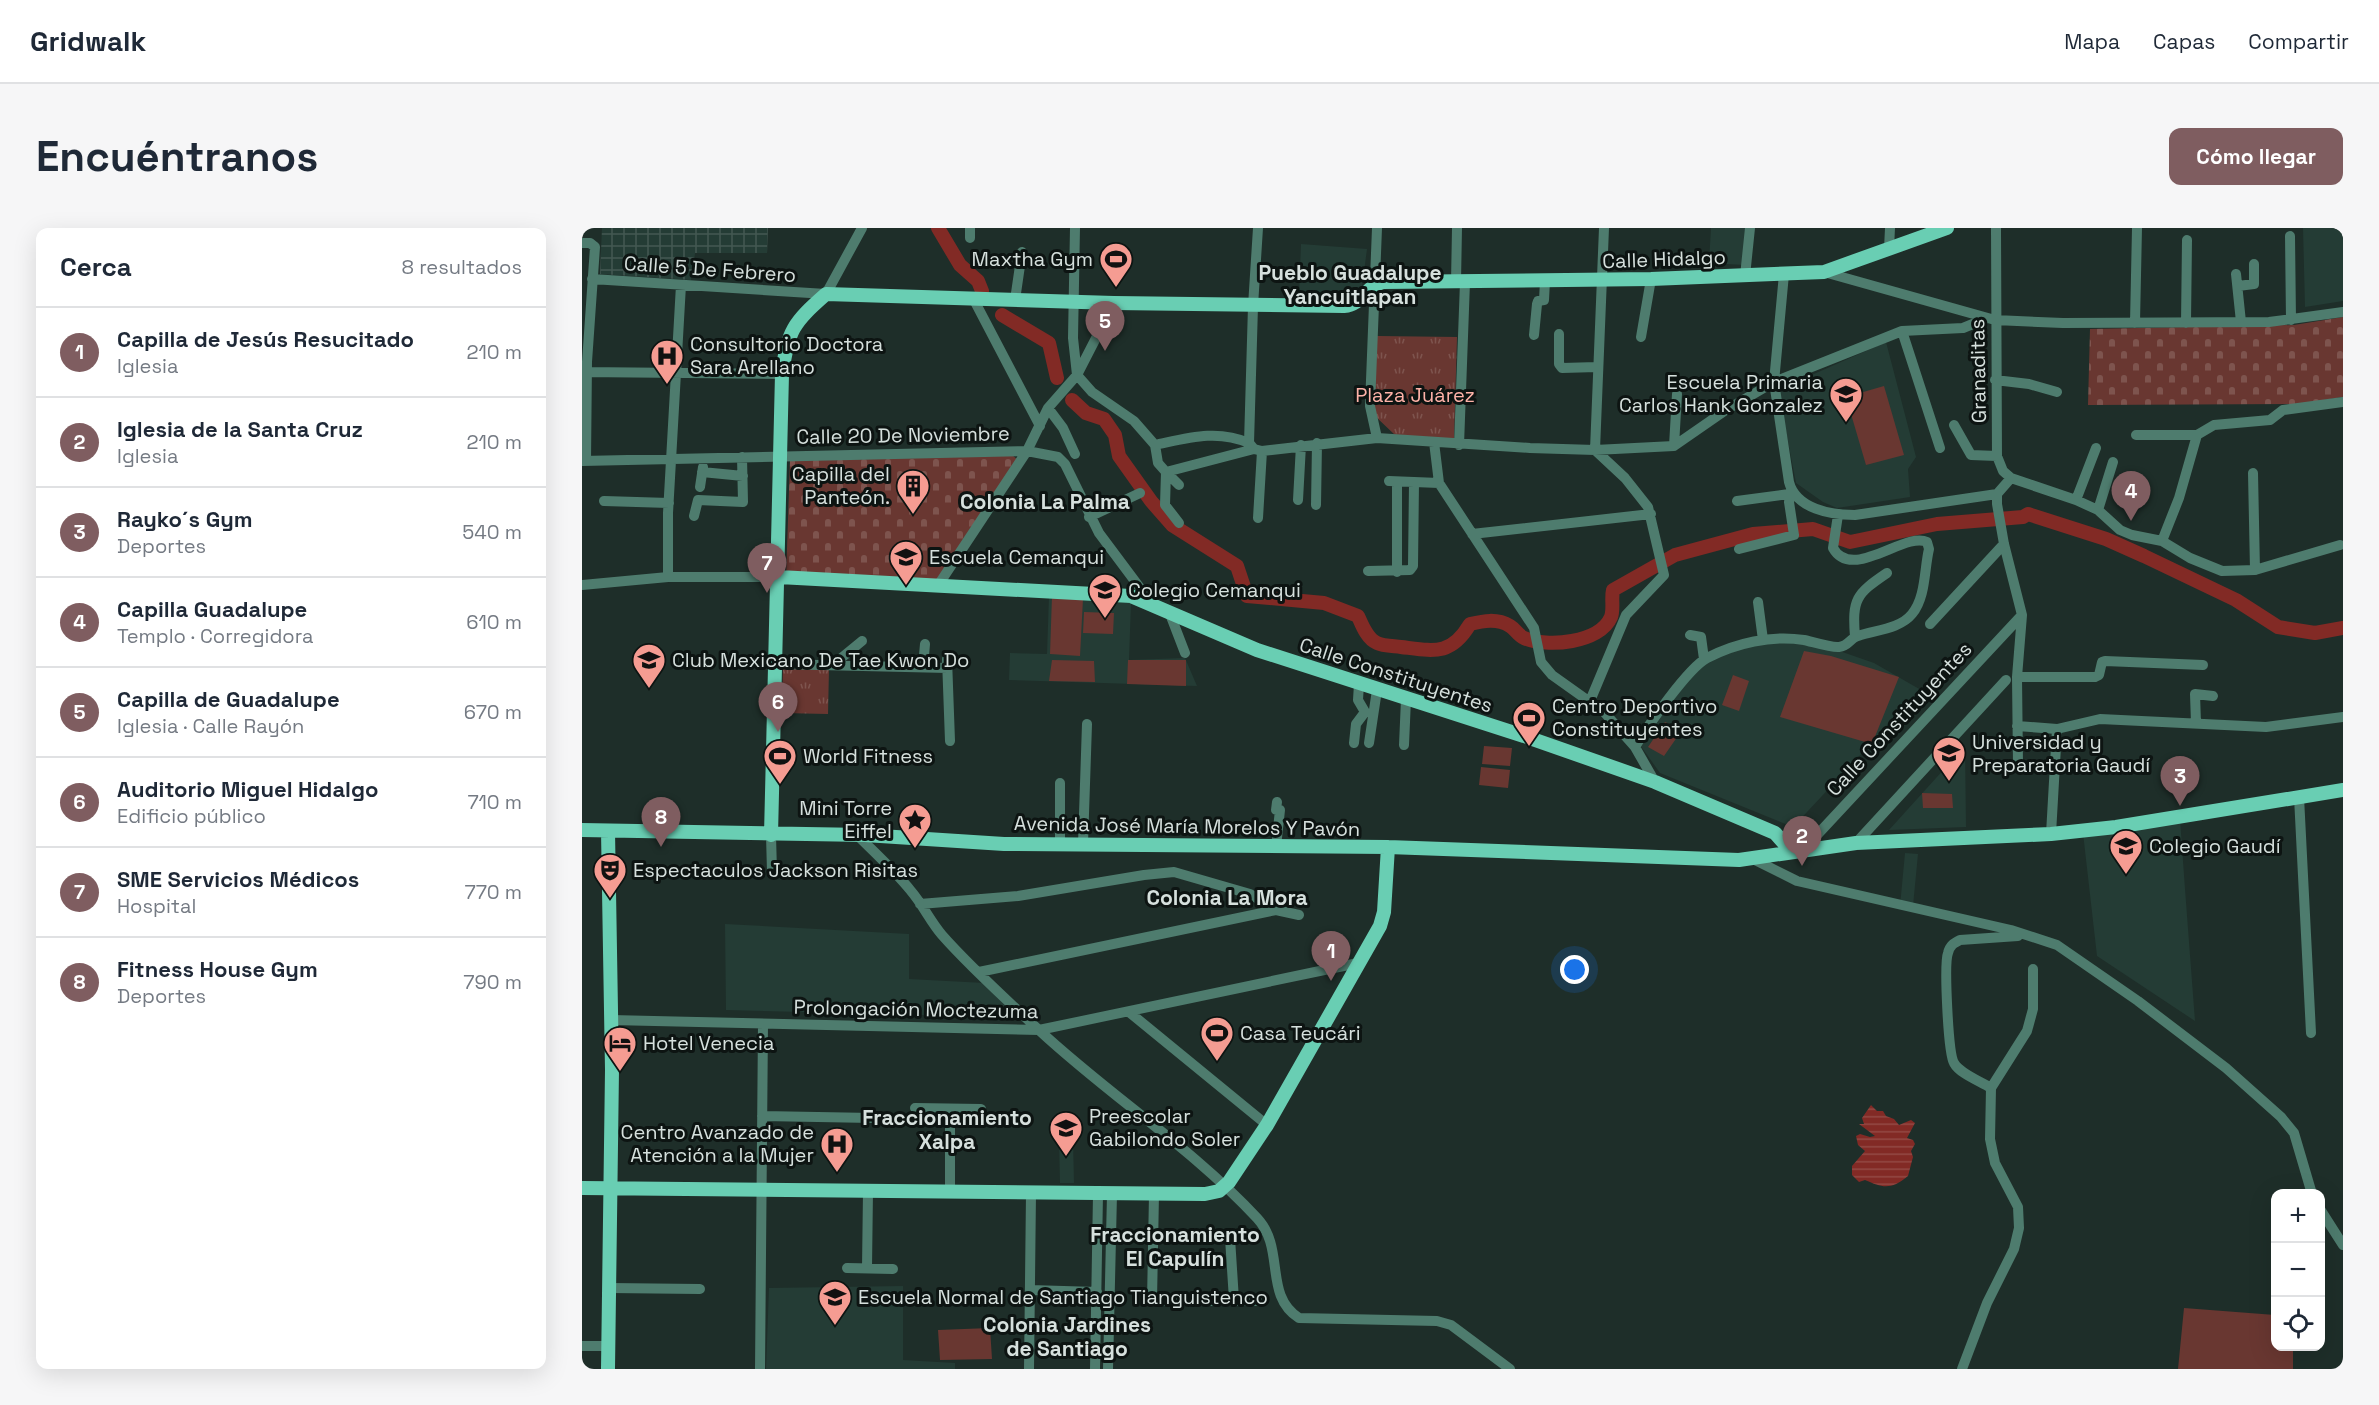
<!DOCTYPE html>
<html lang="es">
<meta charset="utf-8">
<style>
body{margin:0;font-family:"Space Grotesk",sans-serif;background:#f6f6f7;color:#1f2937}
.controls{position:absolute;right:18px;bottom:18px;display:grid;overflow:hidden;border-radius:12px;box-shadow:0 6px 24px #0002}
.controls button{width:54px;height:54px;display:grid;place-items:center;padding:0;border:0;border-bottom:2px solid #e0e1e3;background:#fff;color:#1f2937;font:30px sans-serif}
.you{position:absolute;left:993px;top:742px;width:21px;height:21px;margin:-15px;border:4px solid #fff;border-radius:50%;background:#1a73e8;box-shadow:0 0 0 9px #1a73e833}
.badge{display:grid;place-items:center;width:39px;height:39px;border-radius:50%;background:#7f5d60;color:#fff;font-size:20px;font-weight:700}
.pin{position:absolute;translate:-50% -50px;filter:drop-shadow(0 2px 3px #0008)}
.pin::after{content:'';position:absolute;top:32px;width:21px;height:18px;background:inherit;clip-path:polygon(0 0,100% 0,50% 100%)}
.list{margin:0;padding:0;list-style:none}
h2{display:flex;justify-content:space-between;align-items:center;height:78px;margin:0;padding:0 24px;font-size:26px}
h2 small{font-size:20px;font-weight:400;color:#747a83}
.list li{display:grid;grid-template-columns:39px 1fr auto;gap:18px;align-items:center;box-sizing:border-box;height:90px;padding:0 24px;border-top:2px solid #e0e1e3}
.list b{display:block;font-size:22px;white-space:nowrap}
.list p{margin:0;font-size:20px;white-space:nowrap;color:#747a83}
.list em{font-size:20px;font-style:normal;color:#747a83}
.icon{flex:none;width:33px;height:33px;fill:none;stroke:currentColor;stroke-width:2;stroke-linecap:round;stroke-linejoin:round}
.map{position:relative;flex:none;width:1761px;height:1141px;overflow:hidden;border-radius:12px}
header{display:flex;align-items:center;gap:36px;box-sizing:border-box;height:84px;padding:0 30px;background:#fff;border-bottom:2px solid #e0e1e3}
header strong{font-size:28px}
nav{display:flex;gap:33px;margin-inline-start:auto;font-size:21px}
.intro{display:flex;align-items:center;justify-content:space-between;box-sizing:border-box;height:144px;padding:0 36px}
h1{margin:0;font-size:42px}
.button{padding:15px 27px;border-radius:12px;background:#7f5d60;color:#fff;font-size:21px;font-weight:700}
main{display:flex;gap:36px;padding:0 36px}
aside{flex:1;background:#fff;border-radius:12px;box-shadow:0 6px 24px #0002}
.map>svg:first-child{display:block}
.built{fill:#243c35}
.industrial{fill:url(#industrial-grid)}
.cemetery{fill:url(#cemetery-stones)}
.park{fill:url(#park-tufts)}
.pitch{fill:#693731}
.water{fill:url(#water-rules)}
.lines{fill:none;stroke-linecap:round;stroke-linejoin:round}
.river{stroke:#822a25;stroke-width:14}
.minor{stroke:#4e7c6e;stroke-width:10}
.major{stroke:#69ceb3;stroke-width:14}
.labels{text-anchor:middle;stroke-width:6;stroke-linejoin:round;paint-order:stroke}
.poi-label{font-size:20px;fill:#d6e0dd;stroke:#0d1412;text-anchor:start}
.street-label{font-size:20px;fill:#d6e0dd;stroke:#0d1412}
.park-label{font-size:20px;fill:#feb2a8;stroke:#0d1412}
.neighbourhood-label{font-size:21px;font-weight:bold;fill:#d6e0dd;stroke:#0d1412}
</style>
<header>
<strong>Gridwalk</strong>
<nav><a>Mapa</a><a>Capas</a><a>Compartir</a></nav>
</header>
<div class="intro"><h1>Encuéntranos</h1><a class="button">Cómo llegar</a></div>
<main>
<aside>
<h2>Cerca<small>8 resultados</small></h2>
<ul class="list">
<li><span class="badge">1</span><div><b>Capilla de Jesús Resucitado</b><p>Iglesia</p></div><em>210 m</em></li>
<li><span class="badge">2</span><div><b>Iglesia de la Santa Cruz</b><p>Iglesia</p></div><em>210 m</em></li>
<li><span class="badge">3</span><div><b>Rayko´s Gym</b><p>Deportes</p></div><em>540 m</em></li>
<li><span class="badge">4</span><div><b>Capilla Guadalupe</b><p>Templo · Corregidora</p></div><em>610 m</em></li>
<li><span class="badge">5</span><div><b>Capilla de Guadalupe</b><p>Iglesia · Calle Rayón</p></div><em>670 m</em></li>
<li><span class="badge">6</span><div><b>Auditorio Miguel Hidalgo</b><p>Edificio público</p></div><em>710 m</em></li>
<li><span class="badge">7</span><div><b>SME Servicios Médicos</b><p>Hospital</p></div><em>770 m</em></li>
<li><span class="badge">8</span><div><b>Fitness House Gym</b><p>Deportes</p></div><em>790 m</em></li>
</ul>
</aside>
<div class="map">
<svg width="1761" height="1141" viewBox="0 0 1761 1141">
<defs>
<pattern id="industrial-grid" width="8" height="8" patternUnits="userSpaceOnUse" patternTransform="scale(1.5)"><rect width="8" height="8" fill="#243c35"/><path d="M0 4h8M4 0v8" fill="none" stroke="#435852"/></pattern>
<pattern id="cemetery-stones" width="16" height="16" patternUnits="userSpaceOnUse" patternTransform="scale(1.5)"><rect width="16" height="16" fill="#693731"/><path d="M2 7V4a2 2 0 0 1 4 0v3zM10 15v-3a2 2 0 0 1 4 0v3z" fill="#7e544e"/></pattern>
<pattern id="park-tufts" width="24" height="20" patternUnits="userSpaceOnUse" patternTransform="scale(1.5)"><rect width="24" height="20" fill="#693731"/><path d="M3 7l-1-3M5 7V3M7 7l1-3M15 17l-1-3M17 17v-4M19 17l1-3" fill="none" stroke="#7e544e"/></pattern>
<pattern id="water-rules" width="6" height="5" patternUnits="userSpaceOnUse" patternTransform="scale(1.5)"><rect width="6" height="5" fill="#822a25"/><path d="M0 2.5h6" fill="none" stroke="#934944"/></pattern>
</defs>
<rect width="100%" height="100%" fill="#1e2e29"/>
<path class="built" d="M1129,0H1164L1162,37L1127,35Z
M1721,0H1761V73L1723,79Z
M719,16L785,21L780,59L763,70L717,68Z
M1304,114L1334,229L1326,241L1328,269L1255,280L1241,274L1214,255L1196,162Z
M467,368L549,375L547,432L603,430L615,458L427,452L428,425L465,426Z
M1202,410L1246,419L1292,435L1339,462L1211,599L1078,545L1058,517L1122,431Z
M1383,518L1384,599L1307,602Z
M1598,591L1603,661L1613,793L1515,728L1501,605Z
M1323,625L1336,626L1331,678H1318Z
M143,696L327,706V751L403,755L427,775L423,789L144,782Z
M477,910L491,911L492,955H478Z
M321,1058V1132L373,1135V1141H184L187,1060Z"/>
<path class="industrial" d="M20,0H186L185,25H113L109,52L18,46Z"/>
<path class="cemetery" d="M1761,89V169L1716,176L1506,177L1508,101L1712,97Z
M430,227L436,232L357,354L204,351L208,232Z"/>
<path class="park" d="M795,108L875,109L872,211L813,207L792,187Z
M201,439L247,440L246,486L200,485Z"/>
<path class="pitch" d="M1302,158L1322,227L1284,237L1264,169Z
M470,368L501,371L498,428L468,426Z
M502,384L532,385L531,406L501,405Z
M1222,423L1249,428L1317,449L1290,516L1198,489Z
M470,432L512,433L513,454L467,453Z
M546,432H604V458L545,456Z
M1151,447L1167,453L1157,483L1140,477Z
M1083,494L1100,502L1082,528L1066,519Z
M902,518L930,520L928,538L900,536Z
M899,539L928,542L926,560L897,557Z
M1340,565L1370,566L1371,580H1341Z
M1602,1080L1693,1087L1694,1118L1711,1119V1141H1596Z
M408,1100L410,1131L358,1132L356,1102Z"/>
<path class="water" d="M1289,877L1295,883H1301L1304,888L1312,891L1317,897L1329,892L1333,895L1325,910L1331,912L1333,916L1329,923L1331,929L1326,948C1309,962 1301,960 1283,952L1277,954L1270,947V938L1283,923L1276,917L1274,908L1278,906L1288,909L1293,908L1277,896H1282L1280,890Z"/>
<g class="lines">
<path class="river" d="M356,0L378,37L396,53L400,63
M420,87L467,115L475,150
M490,172L504,185L522,191L533,207L537,228L569,273L590,297L655,338L665,368L742,375L776,388C780,397 785,411 795,415C801,418 812,418 819,419C852,423 869,428 888,396C901,393 915,390 928,398C933,401 936,407 942,410C965,420 1018,415 1029,389C1032,381 1029,370 1031,362L1093,327L1171,306L1231,301L1268,314L1355,296L1441,289L1446,286L1524,311L1562,328L1654,372L1696,399L1733,405L1761,400"/>
<path class="minor" d="M493,0L491,110L495,147
M795,0L788,178L795,210
M1414,0L1415,228L1421,243L1429,250L1415,266V276L1422,316L1440,387L1435,449L1436,536
M1708,8L1709,92
M388,10V0
M0,15H8L13,19L5,134L4,233
M1307,21L1308,0
M1242,44L1413,92L1481,95L1687,94L1761,84
M1202,46L1192,154L1207,254C1214,281 1249,287 1273,287L1415,266
M1654,46L1659,94
M1163,48L1168,0
M10,51L244,66L280,0
M874,54L875,0
M1656,58L1672,56V36
M392,72L458,198
M433,72L440,24
M1553,95L1555,0
M1604,95L1605,12
M1320,103L1358,220
M977,106V136L980,140L1015,139
M952,107L955,76L956,73L962,72L963,53
M1059,109L1069,51
M0,144L200,146
M495,147L510,164L552,193L573,217
M1413,152L1447,156L1475,164
M466,180L481,200L493,226
M1372,197L1389,227L1415,228
M1554,207H1615
M852,214L857,255L952,400L959,434L970,447L1022,484L1053,519L1073,554
M573,217C606,210 635,201 667,215
M573,217L576,235L584,244L583,277L597,295
M877,217L883,54
M1092,218L1095,166
M672,221L680,223L795,210L948,220L1013,222L1092,218L1144,182L1192,154L1320,103L1381,100L1403,91
M672,221L667,215L671,78L676,0
M0,233L445,223L476,229L483,236L517,305L570,376
M120,244L161,248
M584,244L672,221
M584,244L597,257
M1671,245L1673,342
M1429,250L1494,272L1516,282L1538,302L1550,307L1580,313L1608,330L1640,343L1673,342L1758,317
M807,253L857,255
M815,254V344
M118,259L121,239
M716,272L719,217
M1494,272L1514,220
M22,273L87,275
M1155,273L1207,266
M734,277L735,215
M1516,282L1531,234
M112,288L116,272L161,274L160,229
M507,289L558,265
M676,290L680,223
M890,306L1069,286
M1580,313L1597,270L1615,207L1632,197L1688,192L1701,182L1761,174
M1157,321L1212,307L1207,274L1209,262
M786,343L828,342L831,338L832,255
M86,349V285L99,57
M357,356L445,223L466,180L495,147L532,75
M0,357L86,349H197
M1176,374L1181,412
M588,386L603,425
M1348,396L1422,316
M1108,407L1119,409L1122,431
M1273,409C1270,371 1274,366 1305,345
M365,431L368,513
M195,436L366,440
M252,436L280,413
M341,439L343,416
M1435,449H1513L1517,447L1520,434L1523,433L1621,437
M1008,473L1044,387L1082,347L1066,279L1043,250L1013,222L1022,0
M1614,495L1613,466L1631,468
M1435,498L1475,501L1518,491L1684,499L1761,489
M772,515L774,496L783,484L776,472L777,456
M787,515L795,462
M822,517L824,471
M1053,519C1065,499 1106,440 1125,430C1154,415 1189,407 1222,412C1231,414 1250,420 1257,419C1267,418 1268,410 1276,408C1293,402 1318,401 1330,386C1344,369 1342,342 1347,321L1345,314C1323,303 1270,354 1251,320L1256,287
M478,555V616
M1717,569L1729,805
M1469,606L1475,501
M189,607L190,644
M275,607C293,625 313,643 329,663C341,677 348,693 360,707C390,741 425,772 458,803C528,868 610,920 675,990C704,1021 681,1067 717,1090L855,1093L869,1097L928,1141
M1274,615L1424,452
M501,616L505,496
M694,619L698,582H694L695,574
M1222,621L1440,387
M1171,631L1215,653L1429,702L1475,717L1556,773L1644,840L1699,889L1712,905L1730,966
M338,676L436,668L562,647L592,644L668,666L694,682
M397,744L694,682L717,687
M547,784L685,897
M29,792L457,802L776,735
M1409,860C1398,853 1378,846 1372,835C1366,825 1362,735 1366,725C1368,717 1372,715 1378,712L1436,708
M333,880L399,881
M180,888L291,890
M368,963V881
M572,966L570,1073H676
M1738,981L1761,1017
M571,1007L648,1010L652,1072
M265,1040L311,1041
M285,1040L286,963
M27,1060L118,1061
M448,1062L515,1064
M0,1118H26
M178,1141L181,796
M447,1141L449,965
M513,1141L516,966
M526,1141L530,966
M1380,1141L1405,1075L1432,1021L1437,1000L1436,979L1413,935L1408,911L1409,860L1445,803L1451,781V741"/>
<path class="major" d="M197,349L549,368L675,422L942,508L1073,554L1193,605L1209,623
M0,602L283,607L422,616L806,619L1157,632L1274,615L1469,606L1534,599L1761,562
M26,603L30,842L26,1141
M189,607L200,146C206,102 211,95 244,66L532,75L762,78C781,76 784,58 801,54L1069,51L1242,44L1365,0
M0,960L623,966L637,963L647,954L685,897L798,698L802,684L806,619"/>
</g>
<defs>
<symbol id="stadium-pin" viewBox="-11 -11 22 30"><path d="M0 17L-7.5 6A9.5 9.5 0 1 1 7.5 6Z" fill="#f59c92" stroke="#0d1412"/><path d="M0-5a6.5 5 0 1 0 0 10a6.5 5 0 1 0 0-10ZM-3.5-1.8h7v3.6h-7Z" fill="#111"/></symbol>
<symbol id="hospital-pin" viewBox="-11 -11 22 30"><path d="M0 17L-7.5 6A9.5 9.5 0 1 1 7.5 6Z" fill="#f59c92" stroke="#0d1412"/><path d="M-5-5h3v3.5h4V-5h3V5h-3V1.5h-4V5h-3Z" fill="#111"/></symbol>
<symbol id="school-pin" viewBox="-11 -11 22 30"><path d="M0 17L-7.5 6A9.5 9.5 0 1 1 7.5 6Z" fill="#f59c92" stroke="#0d1412"/><path d="M0-5L7-2L0 1L-7-2ZM-4 1L0 2.5L4 1V4Q0 6-4 4Z" fill="#111"/></symbol>
<symbol id="building-pin" viewBox="-11 -11 22 30"><path d="M0 17L-7.5 6A9.5 9.5 0 1 1 7.5 6Z" fill="#f59c92" stroke="#0d1412"/><path d="M-4-6H4V6H1V3H-1V6H-4ZM-2.5-4.3h1.7v1.8h-1.7ZM.8-4.3h1.7v1.8H.8ZM-2.5-1h1.7V.8h-1.7ZM.8-1h1.7V.8H.8Z" fill="#111"/></symbol>
<symbol id="sight-pin" viewBox="-11 -11 22 30"><path d="M0 17L-7.5 6A9.5 9.5 0 1 1 7.5 6Z" fill="#f59c92" stroke="#0d1412"/><path d="M0-6L1.8-2.2L6-1.7L2.9 1.2L3.7 5.4L0 3.3L-3.7 5.4L-2.9 1.2L-6-1.7L-1.8-2.2Z" fill="#111"/></symbol>
<symbol id="theatre-pin" viewBox="-11 -11 22 30"><path d="M0 17L-7.5 6A9.5 9.5 0 1 1 7.5 6Z" fill="#f59c92" stroke="#0d1412"/><path d="M-5-5.5Q0-4 5-5.5V0Q5 5 0 6Q-5 5-5 0ZM-3.3-2.5H-1v1.5H-3.3ZM1-2.5H3.3v1.5H1ZM-2.8 1Q0 5.5 2.8 1Z" fill="#111"/></symbol>
<symbol id="hotel-pin" viewBox="-11 -11 22 30"><path d="M0 17L-7.5 6A9.5 9.5 0 1 1 7.5 6Z" fill="#f59c92" stroke="#0d1412"/><path d="M-6-4.5h1.5V1H6V5H4.5V3h-9V5H-6ZM-4 0a1.8 1.8 0 1 1 3.6 0ZM.5 0V-2.5h3Q6-2.5 6 0Z" fill="#111"/></symbol>
<symbol id="university-pin" viewBox="-11 -11 22 30"><path d="M0 17L-7.5 6A9.5 9.5 0 1 1 7.5 6Z" fill="#f59c92" stroke="#0d1412"/><path d="M0-5L7-2L0 1L-7-2ZM-4 1L0 2.5L4 1V4Q0 6-4 4Z" fill="#111"/></symbol>
</defs>
<g fill-rule="evenodd">
<use href="#stadium-pin" x="515" y="12" width="38" height="52"/>
<use href="#hospital-pin" x="66" y="109" width="38" height="52"/>
<use href="#school-pin" x="1245" y="147" width="38" height="52"/>
<use href="#building-pin" x="312" y="239" width="38" height="52"/>
<use href="#school-pin" x="305" y="310" width="38" height="52"/>
<use href="#school-pin" x="504" y="343" width="38" height="52"/>
<use href="#school-pin" x="48" y="413" width="38" height="52"/>
<use href="#stadium-pin" x="928" y="471" width="38" height="52"/>
<use href="#school-pin" x="1348" y="506" width="38" height="52"/>
<use href="#stadium-pin" x="179" y="509" width="38" height="52"/>
<use href="#sight-pin" x="314" y="573" width="38" height="52"/>
<use href="#school-pin" x="1525" y="599" width="38" height="52"/>
<use href="#theatre-pin" x="9" y="623" width="38" height="52"/>
<use href="#stadium-pin" x="616" y="786" width="38" height="52"/>
<use href="#hotel-pin" x="19" y="796" width="38" height="52"/>
<use href="#school-pin" x="465" y="881" width="38" height="52"/>
<use href="#hospital-pin" x="236" y="897" width="38" height="52"/>
<use href="#university-pin" x="234" y="1050" width="38" height="52"/>
</g>
<g class="labels">
<g class="poi-label">
<text x="511" y="38" text-anchor="end">Maxtha Gym</text>
<text x="108" y="123">Consultorio Doctora<tspan x="108" dy="23">Sara Arellano</tspan></text>
<text x="1241" y="161" text-anchor="end">Escuela Primaria<tspan x="1241" dy="23">Carlos Hank Gonzalez</tspan></text>
<text x="308" y="253" text-anchor="end">Capilla del<tspan x="308" dy="23">Panteón.</tspan></text>
<text x="347" y="336">Escuela Cemanqui</text>
<text x="546" y="369">Colegio Cemanqui</text>
<text x="90" y="439">Club Mexicano De Tae Kwon Do</text>
<text x="970" y="485">Centro Deportivo<tspan x="970" dy="23">Constituyentes</tspan></text>
<text x="1390" y="521">Universidad y<tspan x="1390" dy="23">Preparatoria Gaudí</tspan></text>
<text x="221" y="535">World Fitness</text>
<text x="310" y="587" text-anchor="end">Mini Torre<tspan x="310" dy="23">Eiffel</tspan></text>
<text x="1567" y="625">Colegio Gaudí</text>
<text x="51" y="649">Espectaculos Jackson Risitas</text>
<text x="658" y="812">Casa Teucári</text>
<text x="61" y="822">Hotel Venecia</text>
<text x="507" y="895">Preescolar<tspan x="507" dy="23">Gabilondo Soler</tspan></text>
<text x="232" y="911" text-anchor="end">Centro Avanzado de<tspan x="232" dy="23">Atención a la Mujer</tspan></text>
<text x="276" y="1076">Escuela Normal de Santiago Tianguistenco</text>
</g>
<g class="street-label">
<text transform="translate(1082 31) rotate(-2)" y="7">Calle Hidalgo</text>
<text transform="translate(128 41) rotate(4)" y="7">Calle 5 De Febrero</text>
<text transform="translate(1396 143) rotate(-91)" y="7">Granaditas</text>
<text transform="translate(321 207) rotate(-1)" y="7">Calle 20 De Noviembre</text>
<text transform="translate(814 447) rotate(18)" y="7">Calle Constituyentes</text>
<text transform="translate(1317 491) rotate(-47)" y="7">Calle Constituyentes</text>
<text transform="translate(605 598) rotate(1)" y="7">Avenida José María Morelos Y Pavón</text>
<text transform="translate(334 781) rotate(1)" y="7">Prolongación Moctezuma</text>
</g>
<g class="park-label">
<text x="833" y="174">Plaza Juárez</text>
</g>
<g class="neighbourhood-label">
<text x="768" y="52">Pueblo Guadalupe<tspan x="768" dy="24">Yancuitlapan</tspan></text>
<text x="463" y="281">Colonia La Palma</text>
<text x="645" y="677">Colonia La Mora</text>
<text x="365" y="897">Fraccionamiento<tspan x="365" dy="24">Xalpa</tspan></text>
<text x="593" y="1014">Fraccionamiento<tspan x="593" dy="24">El Capulín</tspan></text>
<text x="485" y="1104">Colonia Jardines<tspan x="485" dy="24">de Santiago</tspan></text>
</g>
</g>
</svg>
<div class="controls">
<button>+</button>
<button>−</button>
<button><svg class="icon" aria-label="locate" viewBox="0 0 24 24"><circle cx="12" cy="12" r="6"/><path d="M12 2v4M12 18v4M2 12h4M18 12h4"/></svg></button>
</div>
<div class="you"></div>
<div class="pin badge" style="left:749px;top:753px">1</div>
<div class="pin badge" style="left:1220px;top:638px">2</div>
<div class="pin badge" style="left:1598px;top:578px">3</div>
<div class="pin badge" style="left:1549px;top:293px">4</div>
<div class="pin badge" style="left:523px;top:123px">5</div>
<div class="pin badge" style="left:196px;top:504px">6</div>
<div class="pin badge" style="left:185px;top:365px">7</div>
<div class="pin badge" style="left:79px;top:619px">8</div>
</div>
</main>
